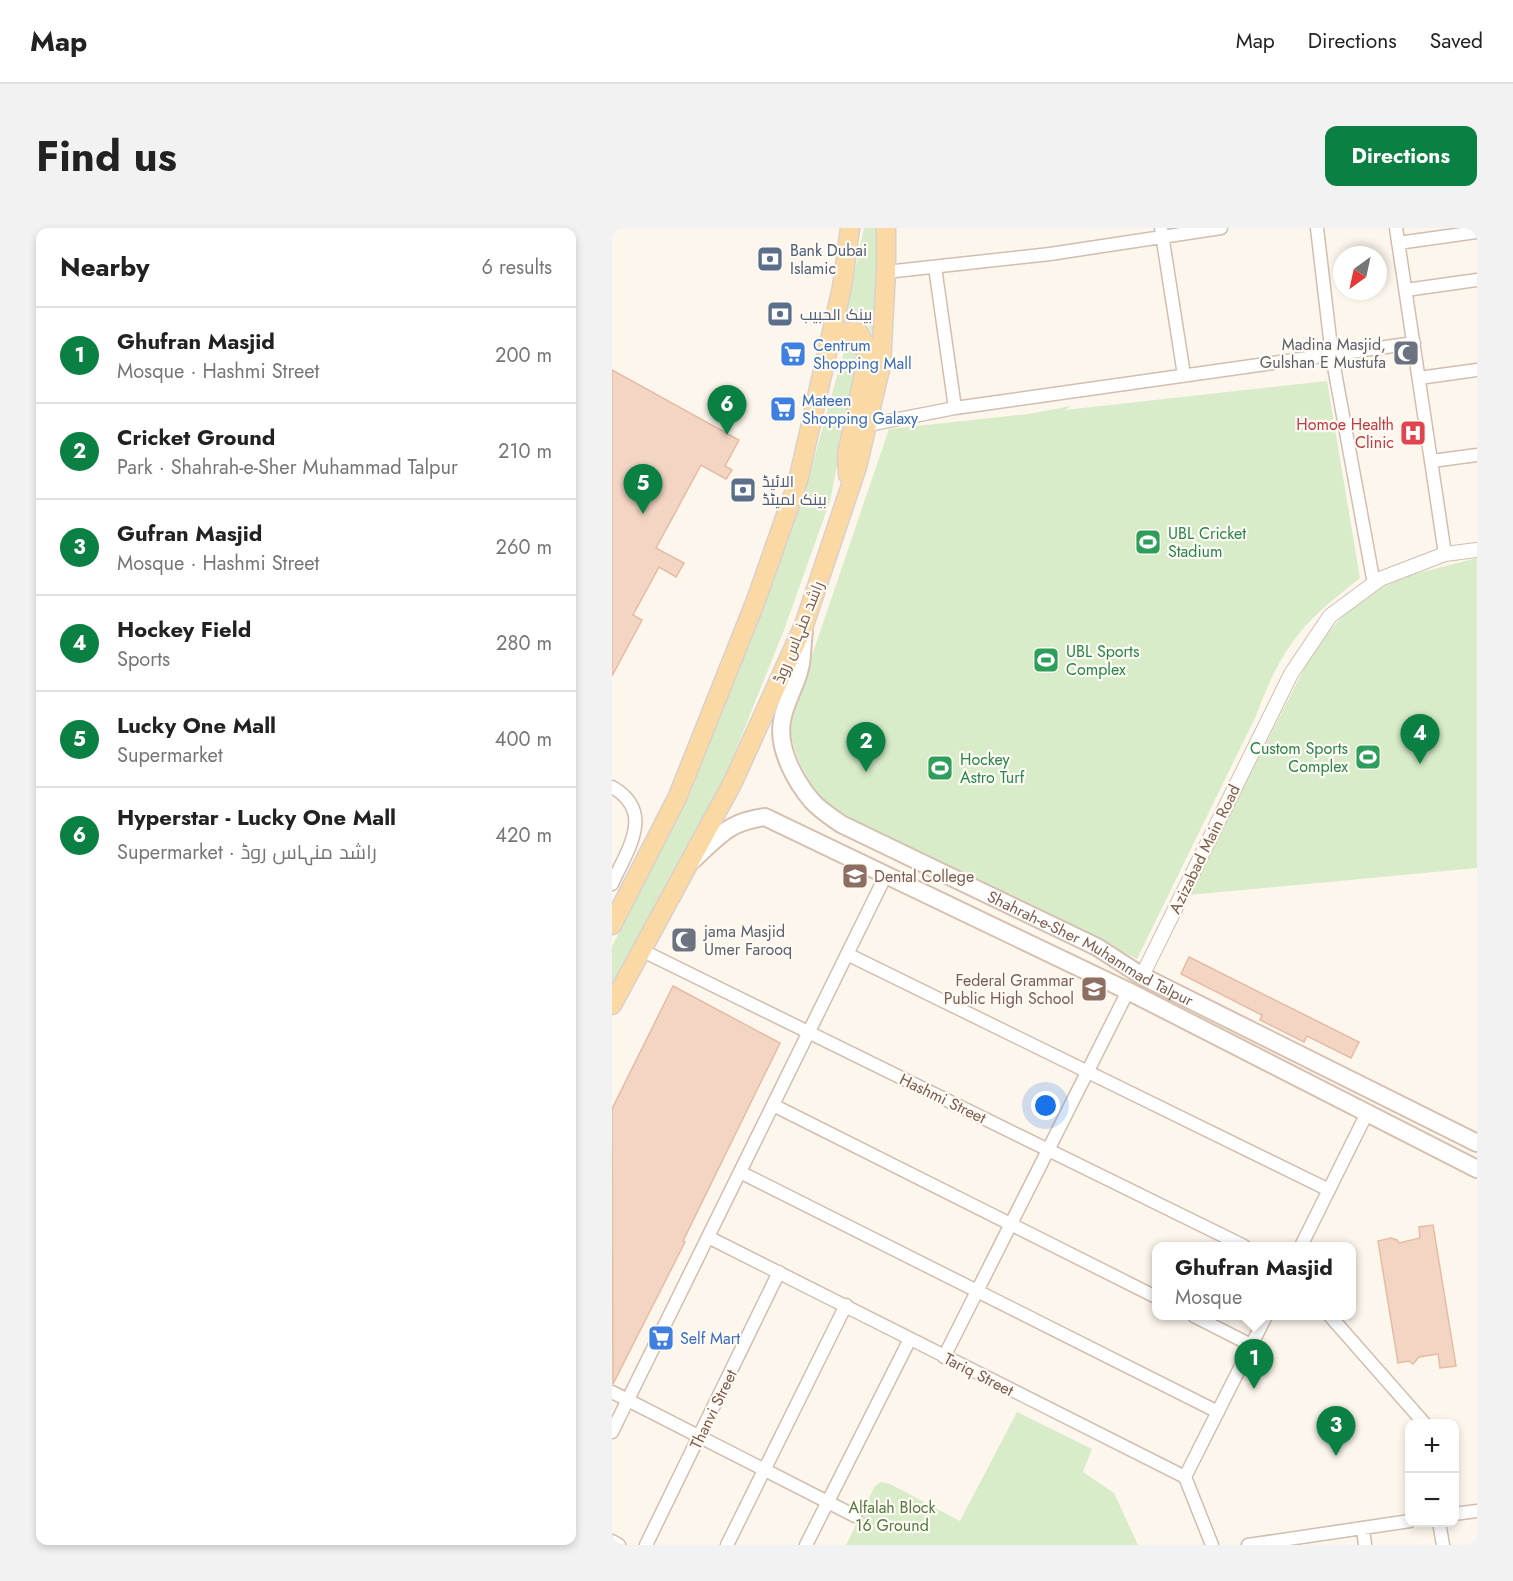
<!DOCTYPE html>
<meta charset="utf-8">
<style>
body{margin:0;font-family:Jost,Cairo,sans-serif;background:#f2f2f2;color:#222}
.controls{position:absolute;right:18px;bottom:18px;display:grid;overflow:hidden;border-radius:12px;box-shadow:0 3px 9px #0003}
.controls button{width:54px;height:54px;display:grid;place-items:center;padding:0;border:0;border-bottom:2px solid #e0e0e0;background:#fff;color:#222;font:30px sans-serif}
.compass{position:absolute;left:721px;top:18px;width:54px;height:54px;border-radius:50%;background:#fff;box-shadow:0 3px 9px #0003;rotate:213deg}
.you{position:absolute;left:434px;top:878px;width:21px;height:21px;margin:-15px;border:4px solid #fff;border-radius:50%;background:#1a73e8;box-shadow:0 0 0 9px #1a73e833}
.badge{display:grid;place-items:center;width:39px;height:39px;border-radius:50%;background:#0b8043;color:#fff;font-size:20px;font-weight:700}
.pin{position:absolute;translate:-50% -50px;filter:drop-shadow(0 2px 3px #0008)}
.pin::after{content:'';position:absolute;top:32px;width:21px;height:18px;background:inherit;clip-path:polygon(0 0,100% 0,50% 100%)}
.popup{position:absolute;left:540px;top:1014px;width:204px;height:78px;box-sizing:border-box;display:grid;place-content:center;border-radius:12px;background:#fff;filter:drop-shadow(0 2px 4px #0005);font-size:20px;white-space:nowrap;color:#767676}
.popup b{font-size:22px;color:#222}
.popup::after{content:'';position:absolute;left:50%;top:100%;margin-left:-12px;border:12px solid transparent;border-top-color:#fff}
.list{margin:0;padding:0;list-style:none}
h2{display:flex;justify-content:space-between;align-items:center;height:78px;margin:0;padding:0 24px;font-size:26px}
h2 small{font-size:20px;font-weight:400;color:#767676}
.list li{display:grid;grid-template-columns:39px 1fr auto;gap:18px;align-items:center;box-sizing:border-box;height:96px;padding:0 24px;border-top:2px solid #e0e0e0}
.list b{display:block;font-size:22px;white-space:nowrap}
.list p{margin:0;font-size:20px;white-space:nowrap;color:#767676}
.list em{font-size:20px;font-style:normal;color:#767676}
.map{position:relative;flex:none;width:865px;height:1317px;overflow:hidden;border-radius:12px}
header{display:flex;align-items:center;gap:36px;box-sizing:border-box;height:84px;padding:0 30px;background:#fff;border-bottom:2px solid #e0e0e0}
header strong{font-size:28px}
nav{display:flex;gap:33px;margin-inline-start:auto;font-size:21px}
.intro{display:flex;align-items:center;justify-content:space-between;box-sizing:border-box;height:144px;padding:0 36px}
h1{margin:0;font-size:42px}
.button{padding:15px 27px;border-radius:12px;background:#0b8043;color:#fff;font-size:21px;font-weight:700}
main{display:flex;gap:36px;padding:0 36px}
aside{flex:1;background:#fff;border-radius:12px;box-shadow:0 3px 9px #0003}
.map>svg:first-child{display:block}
.green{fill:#d8ecc9}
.building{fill:#f3d5c3;stroke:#e6bba3;stroke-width:1.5}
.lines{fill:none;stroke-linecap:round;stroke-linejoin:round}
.minor-casing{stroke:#d1beb0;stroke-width:15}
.tertiary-casing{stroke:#d1beb0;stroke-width:16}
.secondary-casing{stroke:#d6c0b0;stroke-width:20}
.primary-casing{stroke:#dad1cd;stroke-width:21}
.minor{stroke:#fff;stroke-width:12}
.tertiary{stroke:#fff;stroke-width:14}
.secondary{stroke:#fff;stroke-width:16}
.primary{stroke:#fbd9a5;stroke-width:18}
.labels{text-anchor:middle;stroke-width:4.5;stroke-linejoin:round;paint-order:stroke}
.service-label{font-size:16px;fill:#4e5e75;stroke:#fffaf3;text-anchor:start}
.worship-label{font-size:16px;fill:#5b616d;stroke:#fffaf3;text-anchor:end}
.shop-label{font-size:16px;fill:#366cbe;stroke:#fffaf3;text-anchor:start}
.health-label{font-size:16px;fill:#be3a42;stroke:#fffaf3;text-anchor:end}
.leisure-label{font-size:16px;fill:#27864d;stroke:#fffaf3;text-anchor:start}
.street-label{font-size:16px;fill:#7a5c4d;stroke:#fffaf3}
.education-label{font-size:16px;fill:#785e54;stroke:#fffaf3;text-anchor:start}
.park-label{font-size:16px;fill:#537a41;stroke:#fffaf3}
</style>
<header>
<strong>Map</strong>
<nav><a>Map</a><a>Directions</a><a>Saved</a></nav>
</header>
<div class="intro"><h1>Find us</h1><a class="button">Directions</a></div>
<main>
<aside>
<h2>Nearby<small>6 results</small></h2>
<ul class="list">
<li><span class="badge">1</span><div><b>Ghufran Masjid</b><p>Mosque · Hashmi Street</p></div><em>200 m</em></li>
<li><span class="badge">2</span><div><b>Cricket Ground</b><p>Park · Shahrah-e-Sher Muhammad Talpur</p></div><em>210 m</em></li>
<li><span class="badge">3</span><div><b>Gufran Masjid</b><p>Mosque · Hashmi Street</p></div><em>260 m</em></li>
<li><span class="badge">4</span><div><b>Hockey Field</b><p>Sports</p></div><em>280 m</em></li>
<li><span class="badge">5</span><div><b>Lucky One Mall</b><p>Supermarket</p></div><em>400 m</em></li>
<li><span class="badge">6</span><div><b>Hyperstar - Lucky One Mall</b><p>Supermarket · راشد منہاس روڈ</p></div><em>420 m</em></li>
</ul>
</aside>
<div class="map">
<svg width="865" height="1317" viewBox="0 0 865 1317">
<rect width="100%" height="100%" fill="#fdf6ec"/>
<path class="green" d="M252,0H265L266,44L263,112C254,92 250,83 228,96L239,60Z
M238,113H243L248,122L218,273L172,402L105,569L0,757V718L79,565L124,440L193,263L233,119Z
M715,153L748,350C732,363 716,375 702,389C674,416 657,452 644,488L525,731L244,593C231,585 216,577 206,565C190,546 180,519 177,495L277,201L416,186L459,178L453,182Z
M865,330V640L577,667L703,419L748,369L799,347Z
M405,1184L480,1221L471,1244L502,1265L526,1317H234L263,1258L269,1254L278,1256L348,1293Z"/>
<path class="building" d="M0,142L127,212L113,238L120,242L114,251L89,237L44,320L72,335L64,349L47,339L21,387L30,392L0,448Z
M577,729L747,814L739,830L695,808L692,814L648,792L650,787L569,746Z
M61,758L168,815L71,1013L73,1014L1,1156L0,881Z
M821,997L844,1138L828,1140L826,1126L807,1129L801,1136L797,1133L786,1135L766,1013L779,1010L785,1012L787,1015L808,1010L807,999Z"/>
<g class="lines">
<defs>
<path id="minor" d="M549,0L572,147
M705,0L720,128L762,356
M784,0L833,326
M786,15L865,4
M323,39L343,180
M274,44L438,26L609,0
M794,62L865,52
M807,150L865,142
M256,197L343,180L802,115
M820,233L865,227
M0,559C44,584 15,622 0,656
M29,722L632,1018
M235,726L717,962
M161,877L544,1069
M128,944L606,1184
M96,1009L573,1249L600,1317
M689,1018L756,883
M582,1088L639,1117
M718,1088L813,1196
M332,1129L516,763
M0,1164L243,1288
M0,1204L274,647
M573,1249L654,1088
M842,1286L865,1283
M827,1294L831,1317
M751,1300L753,1317
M0,1313L7,1317
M34,1317L167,1044
M115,1317L234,1077
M194,1317L298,1111
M636,1317L798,1293"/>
<path id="tertiary" d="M530,748L679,446L718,388L768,351L833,326L865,322"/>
<g id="secondary">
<path id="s1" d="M192,404C190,415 191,429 188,440C184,458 173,474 170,493C165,520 183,553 200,573C208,582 219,589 229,596L485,719L530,748L865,915"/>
<path d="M81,632C107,608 116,594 153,589L516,763L865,941"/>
</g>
<path id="primary" d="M217,118C227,109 233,100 247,105L252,114L255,131L235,227L236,247
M0,697L66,568L143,375L186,253L230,59L238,0
M0,777L121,554L192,397L245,239L269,137L274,44V0"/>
</defs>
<use href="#minor" class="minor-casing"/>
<use href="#tertiary" class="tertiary-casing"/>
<use href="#secondary" class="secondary-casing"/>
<use href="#primary" class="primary-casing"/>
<use href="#minor" class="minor"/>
<use href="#tertiary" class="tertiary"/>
<use href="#secondary" class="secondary"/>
<use href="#primary" class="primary"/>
</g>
<defs>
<symbol id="bank-square" viewBox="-11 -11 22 22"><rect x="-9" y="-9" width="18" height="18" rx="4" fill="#5c6f8a" stroke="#fffaf3"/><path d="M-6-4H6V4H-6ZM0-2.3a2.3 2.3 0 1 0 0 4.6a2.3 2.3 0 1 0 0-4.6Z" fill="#fff"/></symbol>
<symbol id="mosque-square" viewBox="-11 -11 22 22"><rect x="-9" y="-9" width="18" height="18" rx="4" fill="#6b7280" stroke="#fffaf3"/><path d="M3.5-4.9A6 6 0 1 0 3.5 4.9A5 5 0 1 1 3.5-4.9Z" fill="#fff"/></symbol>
<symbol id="supermarket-square" viewBox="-11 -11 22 22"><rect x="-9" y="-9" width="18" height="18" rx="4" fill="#3f7fe0" stroke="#fffaf3"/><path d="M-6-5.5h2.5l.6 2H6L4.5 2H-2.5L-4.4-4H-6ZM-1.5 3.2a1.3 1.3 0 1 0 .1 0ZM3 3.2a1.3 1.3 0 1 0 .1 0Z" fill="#fff"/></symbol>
<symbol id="hospital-square" viewBox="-11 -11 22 22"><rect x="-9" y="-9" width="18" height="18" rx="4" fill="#e0444e" stroke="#fffaf3"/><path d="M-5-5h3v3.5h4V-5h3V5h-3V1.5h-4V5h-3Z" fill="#fff"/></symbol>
<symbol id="stadium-square" viewBox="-11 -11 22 22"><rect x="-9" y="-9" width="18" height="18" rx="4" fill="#2e9e5b" stroke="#fffaf3"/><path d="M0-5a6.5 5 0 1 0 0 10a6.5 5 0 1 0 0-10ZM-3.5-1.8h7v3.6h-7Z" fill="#fff"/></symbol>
<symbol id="university-square" viewBox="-11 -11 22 22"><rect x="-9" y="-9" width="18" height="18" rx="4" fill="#8d6e63" stroke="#fffaf3"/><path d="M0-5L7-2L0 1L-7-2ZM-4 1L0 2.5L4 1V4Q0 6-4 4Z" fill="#fff"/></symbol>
<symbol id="school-square" viewBox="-11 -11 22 22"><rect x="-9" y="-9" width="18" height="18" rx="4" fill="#8d6e63" stroke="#fffaf3"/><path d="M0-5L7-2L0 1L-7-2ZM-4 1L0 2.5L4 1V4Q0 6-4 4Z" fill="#fff"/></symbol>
</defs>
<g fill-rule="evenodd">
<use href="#bank-square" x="143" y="16" width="30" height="30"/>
<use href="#bank-square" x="153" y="71" width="30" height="30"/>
<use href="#mosque-square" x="779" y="110" width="30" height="30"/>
<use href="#supermarket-square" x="166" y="111" width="30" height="30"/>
<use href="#supermarket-square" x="156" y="166" width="30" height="30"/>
<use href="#hospital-square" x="786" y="190" width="30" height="30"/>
<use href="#bank-square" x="116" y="247" width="30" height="30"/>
<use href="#stadium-square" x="521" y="299" width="30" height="30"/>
<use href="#stadium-square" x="419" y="417" width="30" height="30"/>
<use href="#stadium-square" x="741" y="514" width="30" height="30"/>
<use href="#stadium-square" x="313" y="525" width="30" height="30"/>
<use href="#university-square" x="228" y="633" width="30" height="30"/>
<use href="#mosque-square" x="57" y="697" width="30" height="30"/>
<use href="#school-square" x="467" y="746" width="30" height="30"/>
<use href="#supermarket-square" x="34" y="1095" width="30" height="30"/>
</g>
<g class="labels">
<g class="service-label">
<text x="178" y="28">Bank Dubai<tspan x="178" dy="18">Islamic</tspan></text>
<text x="188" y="92">بينک الحبيب</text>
<text x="150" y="259">الائیڈ<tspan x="150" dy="18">بینک لمیٹڈ</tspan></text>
</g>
<g class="worship-label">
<text x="774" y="122">Madina Masjid,<tspan x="774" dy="18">Gulshan E Mustufa</tspan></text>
<text x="92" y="709" text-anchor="start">jama Masjid<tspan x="92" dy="18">Umer Farooq</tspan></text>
</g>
<g class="shop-label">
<text x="201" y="123">Centrum<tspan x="201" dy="18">Shopping Mall</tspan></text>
<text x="190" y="178">Mateen<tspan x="190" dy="18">Shopping Galaxy</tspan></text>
<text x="68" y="1116">Self Mart</text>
</g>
<g class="health-label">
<text x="782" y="202">Homoe Health<tspan x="782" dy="18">Clinic</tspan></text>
</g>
<g class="leisure-label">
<text x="556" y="311">UBL Cricket<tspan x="556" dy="18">Stadium</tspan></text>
<text x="454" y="429">UBL Sports<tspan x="454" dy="18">Complex</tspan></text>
<text x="736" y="526" text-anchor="end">Custom Sports<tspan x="736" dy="18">Complex</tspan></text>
<text x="348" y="537">Hockey<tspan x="348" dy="18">Astro Turf</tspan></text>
</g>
<g class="street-label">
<text transform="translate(186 404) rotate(-68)" y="6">راشد منہاس روڈ</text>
<text transform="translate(592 621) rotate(-64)" y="6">Azizabad Main Road</text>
<text dy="6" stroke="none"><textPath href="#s1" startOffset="496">Shahrah-e-Sher Muhammad Talpur</textPath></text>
<text transform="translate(331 870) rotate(26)" y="6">Hashmi Street</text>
<text transform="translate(367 1146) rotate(27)" y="6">Tariq Street</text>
<text transform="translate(101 1181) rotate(-64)" y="6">Thanvi Street</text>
</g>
<g class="education-label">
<text x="262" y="654">Dental College</text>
<text x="462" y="758" text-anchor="end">Federal Grammar<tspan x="462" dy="18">Public High School</tspan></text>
</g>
<g class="park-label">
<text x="280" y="1285">Alfalah Block<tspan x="280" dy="18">16 Ground</tspan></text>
</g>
</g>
</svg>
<div class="controls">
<button>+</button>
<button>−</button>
</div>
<svg class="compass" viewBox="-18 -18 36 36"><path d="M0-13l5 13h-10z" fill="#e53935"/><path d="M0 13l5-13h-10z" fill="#767676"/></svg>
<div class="you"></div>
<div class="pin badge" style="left:642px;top:1161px">1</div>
<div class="popup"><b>Ghufran Masjid</b>Mosque</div>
<div class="pin badge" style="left:254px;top:544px">2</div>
<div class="pin badge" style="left:724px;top:1228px">3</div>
<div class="pin badge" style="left:808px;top:536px">4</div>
<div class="pin badge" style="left:31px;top:286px">5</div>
<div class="pin badge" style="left:115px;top:207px">6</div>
</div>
</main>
